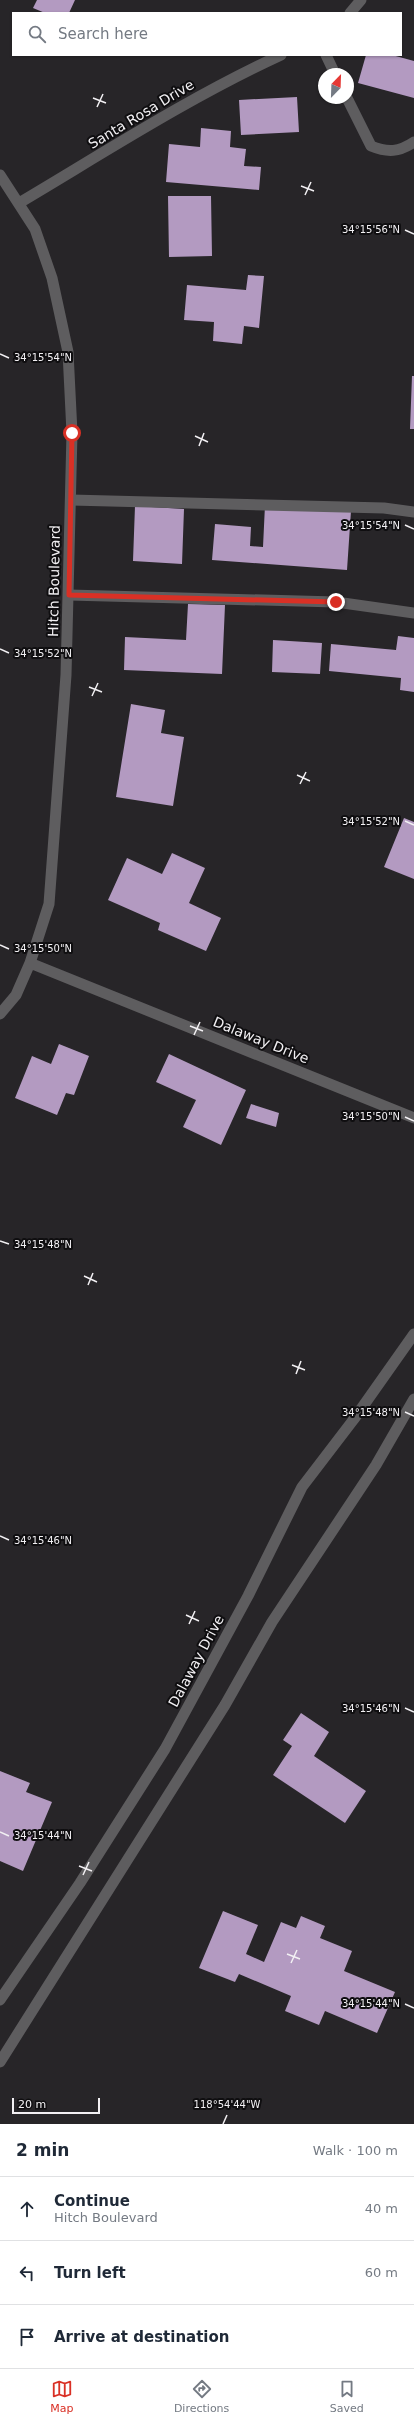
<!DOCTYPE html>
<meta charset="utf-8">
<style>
body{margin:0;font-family:"DejaVu Sans",sans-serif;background:#f2f2f3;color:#1f2937}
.compass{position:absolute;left:318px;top:68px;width:36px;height:36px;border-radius:50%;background:#fff;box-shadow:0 1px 3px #0004;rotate:23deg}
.scale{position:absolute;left:12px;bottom:10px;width:88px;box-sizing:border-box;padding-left:4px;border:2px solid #f2f0f3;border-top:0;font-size:11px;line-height:14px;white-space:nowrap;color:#f2f0f3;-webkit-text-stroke:3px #0f0e10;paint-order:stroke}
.stop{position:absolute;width:12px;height:12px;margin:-9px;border:3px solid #d93025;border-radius:50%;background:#fff}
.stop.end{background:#d93025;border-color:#fff;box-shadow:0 1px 4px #0008}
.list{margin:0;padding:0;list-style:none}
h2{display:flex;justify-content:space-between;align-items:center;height:52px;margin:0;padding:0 16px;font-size:17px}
h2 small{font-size:13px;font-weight:400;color:#747a83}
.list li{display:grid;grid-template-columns:26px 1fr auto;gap:12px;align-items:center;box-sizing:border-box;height:64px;padding:0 16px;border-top:1px solid #e0e1e3}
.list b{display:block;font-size:15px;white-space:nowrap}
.list p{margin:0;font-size:13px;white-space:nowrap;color:#747a83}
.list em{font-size:13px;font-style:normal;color:#747a83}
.icon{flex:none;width:22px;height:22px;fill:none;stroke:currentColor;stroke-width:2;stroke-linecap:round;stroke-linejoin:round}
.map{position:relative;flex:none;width:414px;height:2124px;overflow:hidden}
.search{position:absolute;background:#fff;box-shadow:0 1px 3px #0004;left:12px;right:12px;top:12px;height:44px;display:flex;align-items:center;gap:10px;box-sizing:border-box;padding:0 14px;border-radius:0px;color:#747a83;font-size:15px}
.sheet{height:244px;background:#fff}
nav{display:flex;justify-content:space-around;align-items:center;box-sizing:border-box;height:56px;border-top:1px solid #e0e1e3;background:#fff;font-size:11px;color:#747a83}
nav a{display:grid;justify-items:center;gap:2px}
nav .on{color:#d93025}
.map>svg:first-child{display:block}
.building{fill:#b39ac1}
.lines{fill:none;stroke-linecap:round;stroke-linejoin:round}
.service{stroke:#5e5d5f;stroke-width:11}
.minor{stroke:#5e5d5f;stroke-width:11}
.route{stroke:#d93025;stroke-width:5}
.ticks{fill:none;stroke:#f2f0f3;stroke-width:1.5}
.labels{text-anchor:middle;stroke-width:4;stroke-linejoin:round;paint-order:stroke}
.street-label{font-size:14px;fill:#f2f0f3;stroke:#0f0e10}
.ticks-label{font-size:10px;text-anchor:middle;fill:#f2f0f3;stroke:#0f0e10;stroke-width:4;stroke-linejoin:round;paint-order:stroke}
</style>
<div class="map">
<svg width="414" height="2124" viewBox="0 0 414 2124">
<rect width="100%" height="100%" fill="#272528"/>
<path class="building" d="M37,0H75L69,13H45L33,8Z
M366,55H392L414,61V98L358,83Z
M297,97L299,132L241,135L239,100Z
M201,128L231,131L230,147L246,149L244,166L261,167L259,190L166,182L169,144L200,147Z
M168,196H211L212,256L169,257Z
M248,275L264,276L259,328L244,326L242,344L213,341L214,322L184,320L187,285L246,290Z
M412,376H414V429H410Z
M265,505L351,511L347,570L212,560L215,524L251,527L250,546L263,547Z
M135,506L184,509L182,564L133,561Z
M188,604L225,605L222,674L124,670L125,637L186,640Z
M398,636L414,638V692L400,690L401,678L329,671L331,644L396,650Z
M273,640L322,643L320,674L272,672Z
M131,704L165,710L161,733L184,737L173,806L116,797Z
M404,818L414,822V879L384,867Z
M172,853L205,868L189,903L221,918L206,951L158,930L160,923L108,900L127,858L162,874Z
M59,1044L89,1056L74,1095L66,1093L57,1115L15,1098L32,1056L51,1064Z
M169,1054L246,1090L221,1145L183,1127L196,1100L156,1082Z
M251,1104L279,1113L276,1127L246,1118Z
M301,1713L329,1732L314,1756L366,1791L345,1823L273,1775L292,1746L283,1740Z
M0,1771L30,1783L26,1792L52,1802L23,1871L0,1861Z
M223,1911L258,1925L246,1954L264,1962L281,1922L296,1928L301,1916L325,1926L320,1938L352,1951L344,1971L395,1992L377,2033L325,2011L319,2025L285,2011L291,1996L239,1974L235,1982L199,1968Z"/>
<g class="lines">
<path class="service" d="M326,55L335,74
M347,98L371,146C388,153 399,152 414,142
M71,500L384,508L414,512
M69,595L336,602L414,613
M0,2062L225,1705L272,1622L376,1465L414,1399"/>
<path class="minor" d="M350,13L361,0
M0,175L35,229L52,278L68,352L72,433L66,675L49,904L30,963L16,995L0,1014
M19,203C105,152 190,97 281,55
M30,963L414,1118
M0,2000L80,1883L165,1749L248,1596L302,1487L354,1419L414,1334"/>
</g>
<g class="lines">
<path class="route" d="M72,433L69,595L336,602"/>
</g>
<path class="ticks" d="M93,98L106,103M97,107L103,94M301,186L314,191M305,195L311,182M405,230L414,234M0,354L9,358M195,436L208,442M199,446L204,433M405,525L414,529M0,649L9,653M89,687L102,692M92,696L98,683M297,775L310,781M300,784L306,772M405,821L414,825M0,945L9,949M190,1026L203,1031M194,1035L200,1022M405,1117L414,1121M0,1241L9,1244M84,1276L97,1282M88,1285L93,1273M292,1365L305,1370M296,1374L301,1361M405,1412L414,1416M0,1536L9,1540M186,1615L199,1621M189,1624L195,1611M405,1708L414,1712M0,1832L9,1836M79,1866L92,1871M83,1875L89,1862M287,1954L300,1959M291,1963L297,1950M405,2004L414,2008M223,2124L227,2115"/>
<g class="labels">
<g class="street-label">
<text transform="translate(141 114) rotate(-31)" y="5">Santa Rosa Drive</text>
<text transform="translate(54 581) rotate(-89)" y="5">Hitch Boulevard</text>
<text transform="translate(261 1040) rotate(22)" y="5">Dalaway Drive</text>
<text transform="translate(196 1661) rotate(-62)" y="5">Dalaway Drive</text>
</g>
</g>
<g class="ticks-label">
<text x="371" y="233">34°15'56"N</text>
<text x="43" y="361">34°15'54"N</text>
<text x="371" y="529">34°15'54"N</text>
<text x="43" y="657">34°15'52"N</text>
<text x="371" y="825">34°15'52"N</text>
<text x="43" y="952">34°15'50"N</text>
<text x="371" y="1120">34°15'50"N</text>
<text x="43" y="1248">34°15'48"N</text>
<text x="371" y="1416">34°15'48"N</text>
<text x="43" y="1544">34°15'46"N</text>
<text x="371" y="1712">34°15'46"N</text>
<text x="43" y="1839">34°15'44"N</text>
<text x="371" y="2007">34°15'44"N</text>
<text x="227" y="2108">118°54'44"W</text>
</g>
</svg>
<svg class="compass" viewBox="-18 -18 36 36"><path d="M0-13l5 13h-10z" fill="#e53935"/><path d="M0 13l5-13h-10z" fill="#747a83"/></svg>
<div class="scale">20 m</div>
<div class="stop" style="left:72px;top:433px"></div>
<div class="stop end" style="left:336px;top:602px"></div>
<div class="search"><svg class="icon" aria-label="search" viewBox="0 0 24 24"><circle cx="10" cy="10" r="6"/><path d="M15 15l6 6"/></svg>Search here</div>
</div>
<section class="sheet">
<h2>2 min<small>Walk · 100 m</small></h2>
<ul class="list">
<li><svg class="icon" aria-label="ahead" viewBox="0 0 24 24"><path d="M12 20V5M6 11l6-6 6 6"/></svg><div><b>Continue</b><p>Hitch Boulevard</p></div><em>40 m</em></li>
<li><svg class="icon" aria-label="left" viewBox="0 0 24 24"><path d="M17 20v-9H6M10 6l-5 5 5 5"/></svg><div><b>Turn left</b></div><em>60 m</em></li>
<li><svg class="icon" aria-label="arrive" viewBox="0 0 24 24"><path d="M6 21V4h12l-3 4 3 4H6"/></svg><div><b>Arrive at destination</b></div></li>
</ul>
</section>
<nav>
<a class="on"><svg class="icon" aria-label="map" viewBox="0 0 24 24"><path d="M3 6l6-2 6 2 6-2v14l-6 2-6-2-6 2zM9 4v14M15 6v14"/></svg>Map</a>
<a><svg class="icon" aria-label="directions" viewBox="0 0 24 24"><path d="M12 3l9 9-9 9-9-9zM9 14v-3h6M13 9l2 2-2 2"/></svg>Directions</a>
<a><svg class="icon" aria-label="saved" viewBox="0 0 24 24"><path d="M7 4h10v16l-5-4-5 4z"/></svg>Saved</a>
</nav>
